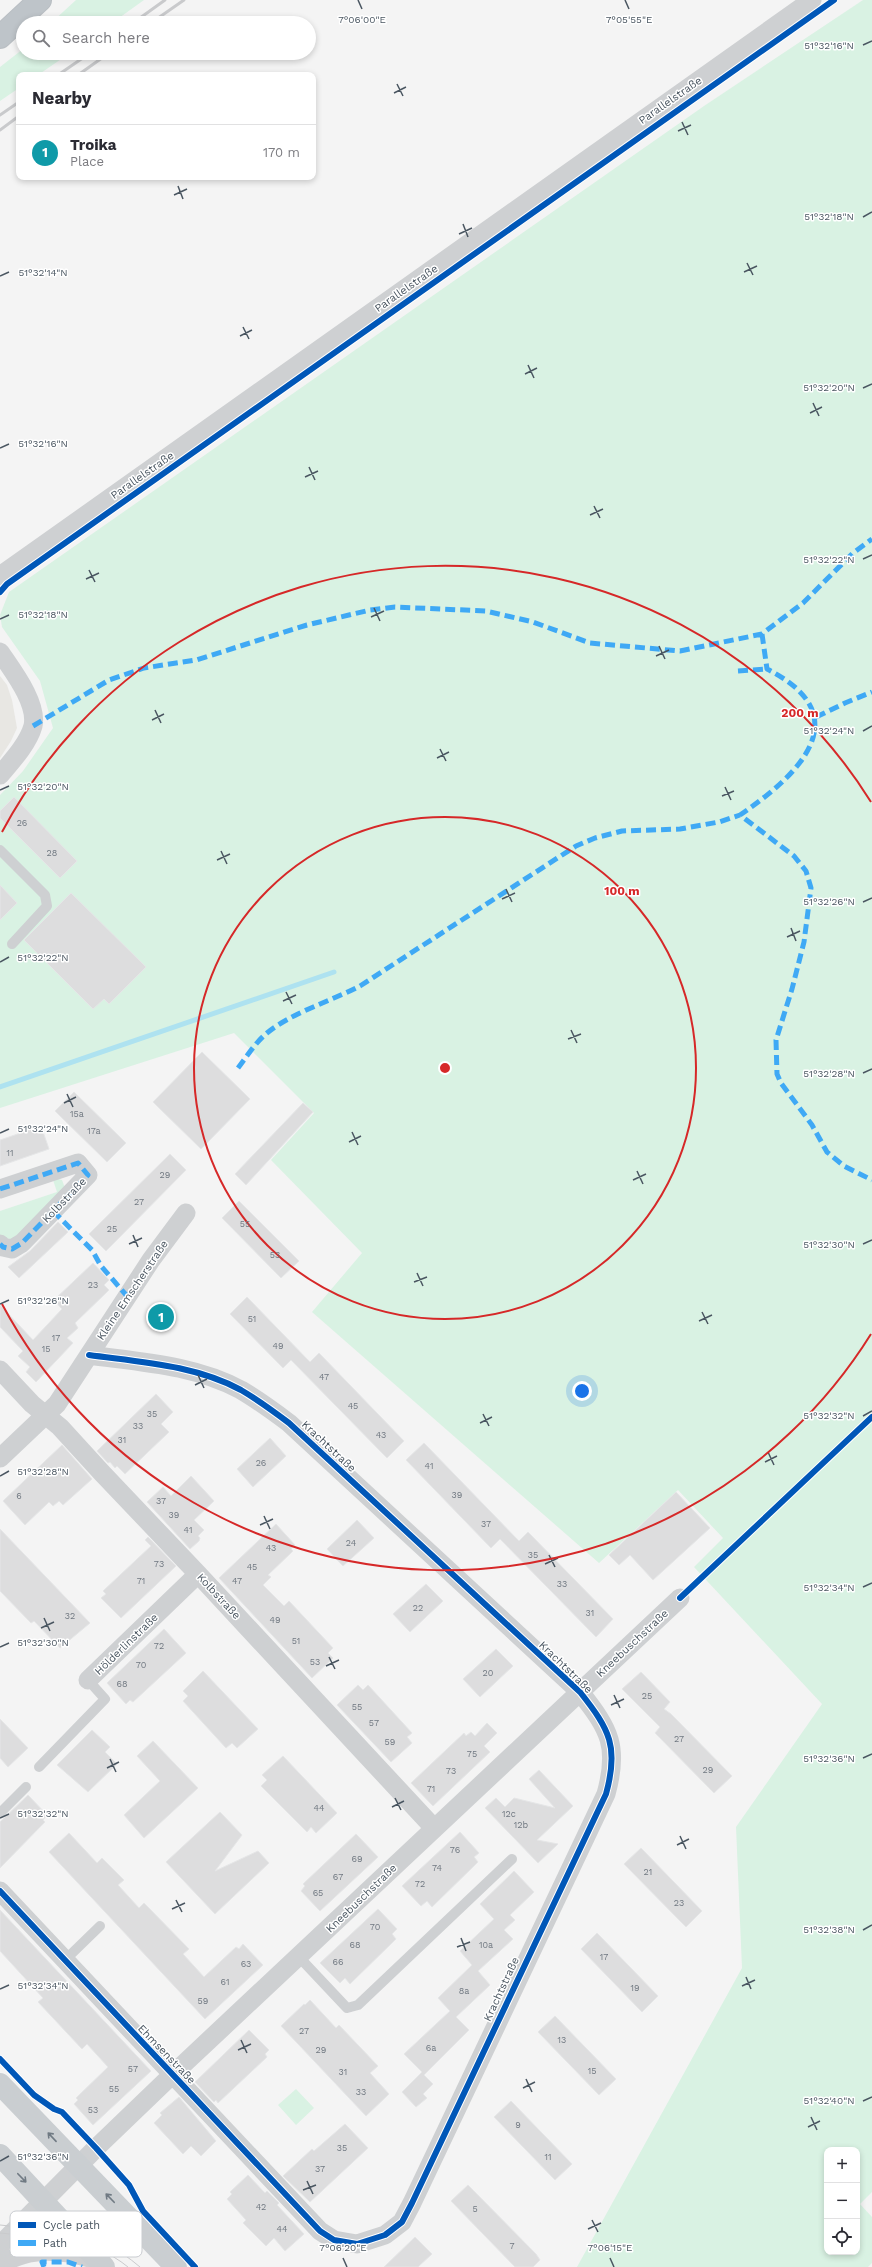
<!DOCTYPE html>
<meta charset="utf-8">
<style>
body{margin:0;font-family:"Work Sans",sans-serif;background:#f7f7f7;color:#2b2b33}
.controls{position:absolute;right:12px;bottom:12px;display:grid;overflow:hidden;border-radius:8px;box-shadow:0 2px 6px #0003}
.controls button{width:36px;height:36px;display:grid;place-items:center;padding:0;border:0;border-bottom:1px solid #e1e1e2;background:#fff;color:#2b2b33;font:20px sans-serif}
.you{position:absolute;left:582px;top:1391px;width:14px;height:14px;margin:-10px;border:3px solid #fff;border-radius:50%;background:#1a73e8;box-shadow:0 0 0 6px #1a73e833}
.badge{display:grid;place-items:center;width:26px;height:26px;border-radius:50%;background:#868d94;color:#fff;font-size:13px;font-weight:700}
.pin{position:absolute;translate:-50% -50%;border:2px solid #fff;box-shadow:0 1px 4px #0006}
.list{margin:0;padding:0;list-style:none}
h2{display:flex;justify-content:space-between;align-items:center;height:52px;margin:0;padding:0 16px;font-size:17px}
h2 small{font-size:13px;font-weight:400;color:#7c7c81}
.list li{display:grid;grid-template-columns:26px 1fr auto;gap:12px;align-items:center;box-sizing:border-box;height:56px;padding:0 16px;border-top:1px solid #e1e1e2}
.list b{display:block;font-size:15px;white-space:nowrap}
.list p{margin:0;font-size:13px;white-space:nowrap;color:#7c7c81}
.list em{font-size:13px;font-style:normal;color:#7c7c81}
.icon{flex:none;width:22px;height:22px;fill:none;stroke:currentColor;stroke-width:2;stroke-linecap:round;stroke-linejoin:round}
.map{position:relative;flex:none;width:872px;height:2267px;overflow:hidden}
.search{position:absolute;background:#fff;box-shadow:0 2px 6px #0003;left:16px;top:16px;width:300px;height:44px;display:flex;align-items:center;gap:10px;box-sizing:border-box;padding:0 14px;border-radius:22px;color:#7c7c81;font-size:15px}
.panel{position:absolute;background:#fff;box-shadow:0 2px 6px #0003;left:16px;top:72px;width:300px;height:108px;border-radius:8px}
.map>svg:first-child{display:block}
.commercial{fill:#e8e7e3}
.green{fill:#d9f2e3;fill-rule:evenodd}
.lines{fill:none;stroke-linecap:round;stroke-linejoin:round}
.stream{stroke:#aee2f0;stroke-width:5}
.building{fill:#ddddde;stroke:#e5e6e7}
.highway-casing{stroke:#b9bec3;stroke-width:24}
.lane{stroke:#ced0d2;stroke-width:10}
.street{stroke:#ced0d2;stroke-width:19}
.primary{stroke:#caced1;stroke-width:22}
.highway{stroke:#bec4c9;stroke-width:22}
.tram{stroke:#c9cacc;stroke-width:1}
.rail{stroke:#c9cacc;stroke-width:3}
.quiet{stroke:#3fa9f5;stroke-width:5;stroke-dasharray:10 5;stroke-linecap:butt}
.cycleway-casing{stroke:#fff;stroke-width:8}
.cycleway{stroke:#0057b8;stroke-width:6}
.oneway{stroke:#707a83}
.ticks{fill:none;stroke:#4a5661;stroke-width:1.5}
.ring{fill:none;stroke:#d62828;stroke-width:2}
.labels{text-anchor:middle;stroke-width:3;stroke-linejoin:round;paint-order:stroke}
.number-label{font-size:9px;fill:#707881}
.street-label{font-size:11px;fill:#4a5661;stroke:#fff}
.key{fill:#fff;stroke:#c9ccd0;stroke-width:1}
.key-label{font-size:11px;fill:#4a5661}
.ticks-label{font-size:10px;text-anchor:middle;fill:#4a5661;stroke:#fff;stroke-width:3;stroke-linejoin:round;paint-order:stroke}
.centre{fill:#d62828;stroke:#fff;stroke-width:2}
.ring-label{font-size:12px;text-anchor:middle;font-weight:bold;fill:#d62828;stroke:#fff;stroke-width:3;stroke-linejoin:round;paint-order:stroke}
</style>
<div class="map">
<svg width="872" height="2267" viewBox="0 0 872 2267">
<rect width="100%" height="100%" fill="#f4f4f4"/>
<path class="commercial" d="M0,676L7,685L12,700L17,728L11,741L0,758Z"/>
<path class="green" d="M76,0H144L112,23H51Z
M863,0H872V2192L860,2204L872,2217V2263L868,2267H577L742,1968L736,1827L822,1704L694,1567L723,1538L678,1490L599,1563L312,1312L362,1253L271,1160L314,1113L234,1033L0,1108V795L23,771L53,728L40,681L2,627L0,615L9,592L704,106ZM827,2150H857V2252H827Z
M23,49V53H70L38,75H19V88L0,101V67Z
M58,1179L62,1180L65,1188L13,1240L0,1236V1211L57,1192L53,1180Z
M296,2089L314,2108L296,2125L278,2105Z"/>
<g class="lines">
<path class="stream" d="M0,1087L334,972"/>
</g>
<path class="building" d="M14,797L77,861L60,878L0,818V811Z
M0,885L17,903L0,920Z
M71,893L146,967L109,1004L104,999L93,1009L24,940Z
M202,1052L250,1099L201,1149L153,1102Z
M74,1092L126,1143L107,1162L55,1111Z
M303,1103L313,1112L246,1185L235,1174Z
M41,1126L49,1149L0,1166V1140Z
M170,1154L186,1170L106,1251L89,1234Z
M239,1201L299,1261L281,1278L222,1218Z
M58,1222L68,1232L19,1278L8,1267L30,1251Z
M93,1263L109,1280L104,1285L109,1290L75,1323L78,1328L67,1338L73,1343L36,1382L26,1372L30,1367L18,1356L23,1351L0,1327V1305L33,1340L62,1309L54,1300Z
M247,1297L310,1362L319,1353L404,1441L387,1458L291,1360L283,1368L230,1314Z
M156,1394L173,1412L161,1424L169,1432L125,1474L117,1466L115,1468L110,1462L108,1463L97,1451Z
M270,1438L286,1456L253,1487L237,1469Z
M424,1443L519,1541L528,1532L613,1619L596,1637L500,1539L491,1548L406,1460Z
M62,1445L92,1479L63,1505L59,1501L53,1506L49,1502L25,1525L3,1501Z
M191,1476L214,1501L194,1520L204,1530L198,1536L200,1538L199,1541L190,1549L147,1502L163,1487L171,1496Z
M676,1492L710,1528L653,1580L630,1555L619,1565L609,1555Z
M357,1520L374,1538L343,1566L327,1549Z
M276,1524L295,1545L291,1549L293,1551L268,1575L271,1577L263,1585L284,1606L289,1601L333,1648L328,1653L333,1658L312,1678L219,1578Z
M0,1529L90,1623L60,1648L34,1621L31,1623L0,1591Z
M148,1537L176,1566L121,1618L101,1598L106,1594L103,1591L151,1546L145,1540Z
M426,1584L443,1601L410,1632L393,1614Z
M164,1629L186,1653L133,1702L130,1700L126,1704L107,1683Z
M496,1649L513,1666L480,1697L463,1679Z
M203,1671L258,1729L237,1748L232,1743L226,1748L183,1701L188,1696L183,1691Z
M641,1672L670,1702L664,1709L671,1714L732,1776L714,1793L655,1733L660,1727L622,1689Z
M358,1685L363,1690L368,1685L412,1733L407,1737L412,1743L391,1762L337,1705Z
M0,1719L28,1748L8,1767L0,1758Z
M487,1723L497,1733L484,1746L490,1752L433,1806L411,1783L464,1733L466,1736L471,1732L475,1736Z
M92,1730L110,1747L105,1752L117,1764L88,1792L57,1765Z
M153,1741L198,1788L144,1838L124,1815L160,1781L137,1756Z
M283,1756L337,1813L316,1833L311,1827L307,1832L261,1786L267,1780L262,1775Z
M539,1770L573,1806L537,1840L558,1844L538,1863L485,1808L496,1798L505,1807L514,1798L555,1808L529,1779Z
M28,1795L47,1815L43,1820L45,1822L0,1868V1822Z
M220,1812L242,1835L215,1871L258,1851L269,1863L215,1914L166,1862Z
M460,1832L479,1853L474,1857L478,1862L432,1907L427,1901L421,1906L402,1886Z
M69,1833L97,1863L102,1858L124,1880L118,1885L139,1908L144,1903L189,1949L183,1954L204,1977L236,1947L239,1949L243,1944L263,1965L205,2019L49,1852Z
M356,1834L378,1857L320,1911L301,1891L305,1886L303,1884Z
M641,1848L702,1911L686,1927L624,1864Z
M514,1871L534,1892L510,1915L515,1920L504,1930L513,1939L478,1971L490,1985L456,2017L469,2030L424,2075L433,2084L423,2094L427,2098L416,2107L402,2092L422,2072L404,2054L450,2011L438,1998L472,1965L460,1951L494,1919L480,1904Z
M378,1909L397,1929L392,1934L396,1939L350,1984L345,1978L340,1983L320,1963Z
M0,1910L151,2071L93,2125L74,2104L78,2100L76,2098L108,2067L87,2044L82,2049L38,2002L43,1998L0,1951Z
M597,1933L658,1996L642,2012L581,1949Z
M310,2000L336,2028L339,2025L378,2066L370,2073L389,2094L366,2116L281,2026L304,2004L305,2005Z
M555,2016L616,2079L599,2095L538,2032Z
M249,2030L269,2050L265,2054L267,2057L218,2103L216,2100L214,2102L195,2082Z
M179,2097L216,2141L201,2156L191,2146L183,2154L154,2123L162,2115L160,2113Z
M511,2101L572,2164L555,2180L494,2117Z
M345,2124L368,2148L310,2202L283,2176L312,2149L314,2151Z
M248,2175L265,2193L267,2191L279,2203L277,2205L304,2234L285,2251L274,2238L266,2246L243,2223L246,2220L227,2199L232,2194L230,2192Z
M468,2185L536,2254L540,2260L533,2267H515L451,2201Z
M415,2237L432,2254L418,2267H384Z"/>
<g class="lines">
<defs>
<path id="highway" d="M0,37L40,0"/>
</defs>
<use href="#highway" class="highway-casing"/>
<path class="lane" d="M0,850L45,895L47,906L12,944
M39,1767L105,1699L88,1680
M0,1813L26,1787
M299,1957L347,2008L358,2005L512,1859
M64,1961L100,1926"/>
<path class="street" d="M0,576L812,0
M0,652C12,670 38,703 33,726C28,744 11,762 0,775
M0,1189L78,1163L88,1175L22,1243L12,1249L3,1247L0,1244
M0,1370L32,1404L60,1427L102,1473L198,1574L434,1828
M0,1458L57,1404L151,1260L186,1213
M88,1680L198,1574
M0,1891L320,2231L334,2240L357,2244L385,2235L402,2222L412,2203L606,1794C619,1747 610,1730 580,1692L289,1423C273,1411 258,1400 241,1390C195,1365 140,1362 89,1355
M0,2245L96,2148L173,2074L680,1598
M0,2263C10,2260 19,2255 30,2253C52,2248 78,2254 99,2261"/>
<path class="primary" d="M0,2084L176,2267
M0,2155L104,2267"/>
<use href="#highway" class="highway"/>
<path class="tram" d="M0,2225C58,2232 92,2226 140,2267
M0,2233C46,2238 90,2236 128,2267"/>
<path class="rail" d="M133,23L165,0
M151,23L184,0
M58,75L90,53
M78,75L109,53
M0,115L19,102
M0,130L19,116"/>
<path class="quiet" d="M762,634L767,669C860,716 799,775 740,815L794,856L806,871L811,888L804,942L792,989L776,1040L777,1074L781,1083L812,1125L827,1152L844,1166L872,1180
M738,671L767,669
M816,717L845,703L872,692
M33,726L109,680L144,668L196,660L307,625L370,610L395,607L486,611L533,622L590,643L680,651L762,634L803,603L853,553L872,539
M238,1068C247,1056 256,1042 267,1033C291,1013 331,1001 360,986L576,846L595,838L622,831L680,829L719,822L740,815
M0,1189L78,1163L88,1175L22,1243L12,1249L3,1247L0,1244
M53,1211L92,1250L101,1266L127,1296
M44,2267L42,2262H68L82,2267"/>
<defs>
<path id="cycleway" d="M0,592L7,584L834,0
M680,1598L872,1417
M0,1891L320,2231L334,2240L357,2244L385,2235L402,2222L412,2203L606,1794C619,1747 610,1730 580,1692L289,1423C273,1411 258,1400 241,1390C195,1365 140,1362 89,1355
M0,2059L34,2095L54,2109L62,2112L96,2148L129,2185L143,2211L195,2267"/>
</defs>
<use href="#cycleway" class="cycleway-casing"/>
<use href="#cycleway" class="cycleway"/>
</g>
<defs><path id="oneway-shaft" d="M-6 0H5M1.5-3L5.5 0L1.5 3" fill="none" stroke-width="1.6" stroke-linecap="round" stroke-linejoin="round"/></defs>
<g class="oneway">
<use href="#oneway-shaft" transform="translate(52 2137) rotate(-133)"/>
<use href="#oneway-shaft" transform="translate(22 2178) rotate(46)"/>
<use href="#oneway-shaft" transform="translate(110 2198) rotate(-134)"/>
</g>
<path class="ticks" d="M358,0L362,9M625,0L629,9M863,45L872,41M397,84L403,96M394,93L406,87M682,122L688,135M678,131L691,125M178,186L183,199M174,195L187,189M863,217L872,212M463,224L468,237M459,234L472,228M747,263L753,275M744,272L757,266M0,276L9,272M243,327L249,339M240,336L252,330M528,365L534,378M525,374L537,368M863,388L872,384M813,403L819,416M810,413L822,407M0,448L9,444M309,467L315,480M305,477L318,471M594,506L600,518M590,515L603,509M863,559L872,555M89,570L95,582M86,579L99,573M374,608L380,621M371,617L384,611M0,619L9,615M659,646L665,659M656,656L669,650M155,710L161,723M152,720L164,714M863,731L872,726M440,749L446,761M437,758L449,752M725,787L731,800M0,790L9,786M722,796L734,791M221,851L227,864M217,860L230,854M506,889L512,902M502,899L515,893M863,902L872,898M791,928L796,941M787,937L800,931M0,962L9,957M286,992L292,1004M283,1001L296,995M571,1030L577,1043M568,1039L581,1034M863,1073L872,1069M67,1094L73,1107M64,1103L76,1097M352,1132L358,1145M0,1133L9,1129M349,1142L361,1136M637,1171L643,1184M633,1180L646,1174M133,1235L138,1247M129,1244L142,1238M863,1244L872,1240M417,1273L423,1286M414,1282L427,1277M0,1304L9,1300M702,1312L708,1324M699,1321L712,1315M198,1375L204,1388M195,1385L207,1379M483,1414L489,1426M863,1416L872,1411M480,1423L492,1417M768,1452L774,1465M765,1462L777,1456M0,1476L9,1471M264,1516L270,1529M260,1525L273,1519M549,1555L555,1567M545,1564L558,1558M863,1587L872,1583M44,1618L50,1631M41,1628L54,1622M0,1647L9,1643M329,1657L335,1669M326,1666L339,1660M614,1695L620,1708M611,1705L624,1699M863,1758L872,1754M110,1759L116,1772M107,1768L119,1762M395,1798L401,1810M392,1807L404,1801M0,1818L9,1814M680,1836L686,1849M677,1845L689,1839M176,1900L182,1912M172,1909L185,1903M863,1930L872,1925M461,1938L466,1951M457,1947L470,1942M746,1977L751,1989M742,1986L755,1980M0,1989L9,1985M241,2040L247,2053M238,2050L251,2044M526,2079L532,2092M523,2088L535,2082M863,2101L872,2097M811,2117L817,2130M808,2127L820,2121M0,2161L9,2156M307,2181L313,2194M303,2190L316,2185M592,2220L598,2232M588,2229L601,2223M343,2258L347,2267M610,2258L614,2267"/>
<g class="ring">
<circle cx="445" cy="1068" r="251"/>
<path d="M871 1334A502 502 0 0 1 2 1304M2 832A502 502 0 0 1 871 802"/>
</g>
<g class="labels">
<g class="number-label">
<text x="22" y="826">26</text>
<text x="52" y="856">28</text>
<text x="77" y="1117">15a</text>
<text x="94" y="1134">17a</text>
<text x="10" y="1156">11</text>
<text x="165" y="1178">29</text>
<text x="139" y="1205">27</text>
<text x="245" y="1227">55</text>
<text x="112" y="1232">25</text>
<text x="275" y="1258">53</text>
<text x="93" y="1288">23</text>
<text x="252" y="1322">51</text>
<text x="56" y="1341">17</text>
<text x="278" y="1349">49</text>
<text x="46" y="1352">15</text>
<text x="324" y="1380">47</text>
<text x="353" y="1409">45</text>
<text x="152" y="1417">35</text>
<text x="138" y="1429">33</text>
<text x="381" y="1438">43</text>
<text x="122" y="1443">31</text>
<text x="261" y="1466">26</text>
<text x="429" y="1469">41</text>
<text x="457" y="1498">39</text>
<text x="19" y="1499">6</text>
<text x="161" y="1504">37</text>
<text x="174" y="1518">39</text>
<text x="486" y="1527">37</text>
<text x="188" y="1533">41</text>
<text x="351" y="1546">24</text>
<text x="271" y="1551">43</text>
<text x="533" y="1558">35</text>
<text x="159" y="1567">73</text>
<text x="252" y="1570">45</text>
<text x="141" y="1584">71</text>
<text x="237" y="1584">47</text>
<text x="562" y="1587">33</text>
<text x="418" y="1611">22</text>
<text x="590" y="1616">31</text>
<text x="70" y="1619">32</text>
<text x="275" y="1623">49</text>
<text x="296" y="1644">51</text>
<text x="159" y="1649">72</text>
<text x="315" y="1665">53</text>
<text x="141" y="1668">70</text>
<text x="488" y="1676">20</text>
<text x="122" y="1687">68</text>
<text x="647" y="1699">25</text>
<text x="357" y="1710">55</text>
<text x="374" y="1726">57</text>
<text x="679" y="1742">27</text>
<text x="390" y="1745">59</text>
<text x="472" y="1757">75</text>
<text x="708" y="1773">29</text>
<text x="451" y="1774">73</text>
<text x="431" y="1792">71</text>
<text x="319" y="1811">44</text>
<text x="509" y="1817">12c</text>
<text x="521" y="1828">12b</text>
<text x="455" y="1853">76</text>
<text x="357" y="1862">69</text>
<text x="437" y="1871">74</text>
<text x="648" y="1875">21</text>
<text x="338" y="1880">67</text>
<text x="420" y="1887">72</text>
<text x="318" y="1896">65</text>
<text x="679" y="1906">23</text>
<text x="375" y="1930">70</text>
<text x="355" y="1948">68</text>
<text x="486" y="1948">10a</text>
<text x="604" y="1960">17</text>
<text x="338" y="1965">66</text>
<text x="246" y="1967">63</text>
<text x="225" y="1985">61</text>
<text x="635" y="1991">19</text>
<text x="464" y="1994">8a</text>
<text x="203" y="2004">59</text>
<text x="304" y="2034">27</text>
<text x="562" y="2043">13</text>
<text x="431" y="2051">6a</text>
<text x="321" y="2053">29</text>
<text x="133" y="2072">57</text>
<text x="592" y="2074">15</text>
<text x="343" y="2075">31</text>
<text x="114" y="2092">55</text>
<text x="361" y="2095">33</text>
<text x="93" y="2113">53</text>
<text x="518" y="2128">9</text>
<text x="342" y="2151">35</text>
<text x="548" y="2160">11</text>
<text x="320" y="2172">37</text>
<text x="261" y="2210">42</text>
<text x="475" y="2212">5</text>
<text x="282" y="2232">44</text>
<text x="512" y="2249">7</text>
</g>
<g class="street-label">
<text transform="translate(670 100) rotate(-35)" y="4">Parallelstraße</text>
<text transform="translate(406 288) rotate(-35)" y="4">Parallelstraße</text>
<text transform="translate(142 475) rotate(-35)" y="4">Parallelstraße</text>
<text transform="translate(64 1200) rotate(-46)" y="4">Kolbstraße</text>
<text transform="translate(132 1290) rotate(-56)" y="4">Kleine Emscherstraße</text>
<text transform="translate(329 1446) rotate(43)" y="4">Krachtstraße</text>
<text transform="translate(219 1596) rotate(47)" y="4">Kolbstraße</text>
<text transform="translate(632 1643) rotate(-43)" y="4">Kneebuschstraße</text>
<text transform="translate(126 1644) rotate(-44)" y="4">Hölderlinstraße</text>
<text transform="translate(566 1667) rotate(44)" y="4">Krachtstraße</text>
<text transform="translate(361 1898) rotate(-44)" y="4">Kneebuschstraße</text>
<text transform="translate(501 1989) rotate(-65)" y="4">Krachtstraße</text>
<text transform="translate(167 2054) rotate(46)" y="4">Ehmsenstraße</text>
</g>
</g>
<rect x="10" y="2211" width="132" height="46" rx="6" class="key"/>
<rect x="18" y="2222" width="18" height="6" fill="#0057b8"/>
<rect x="18" y="2240" width="18" height="6" fill="#3fa9f5"/>
<g class="key-label">
<text x="43" y="2229">Cycle path</text>
<text x="43" y="2247">Path</text>
</g>
<g class="ticks-label">
<text x="362" y="23">7°06'00"E</text>
<text x="629" y="23">7°05'55"E</text>
<text x="829" y="49">51°32'16"N</text>
<text x="829" y="220">51°32'18"N</text>
<text x="43" y="276">51°32'14"N</text>
<text x="829" y="391">51°32'20"N</text>
<text x="43" y="447">51°32'16"N</text>
<text x="829" y="563">51°32'22"N</text>
<text x="43" y="618">51°32'18"N</text>
<text x="829" y="734">51°32'24"N</text>
<text x="43" y="790">51°32'20"N</text>
<text x="829" y="905">51°32'26"N</text>
<text x="43" y="961">51°32'22"N</text>
<text x="829" y="1077">51°32'28"N</text>
<text x="43" y="1132">51°32'24"N</text>
<text x="829" y="1248">51°32'30"N</text>
<text x="43" y="1304">51°32'26"N</text>
<text x="829" y="1419">51°32'32"N</text>
<text x="43" y="1475">51°32'28"N</text>
<text x="829" y="1591">51°32'34"N</text>
<text x="43" y="1646">51°32'30"N</text>
<text x="829" y="1762">51°32'36"N</text>
<text x="43" y="1817">51°32'32"N</text>
<text x="829" y="1933">51°32'38"N</text>
<text x="43" y="1989">51°32'34"N</text>
<text x="829" y="2104">51°32'40"N</text>
<text x="43" y="2160">51°32'36"N</text>
<text x="343" y="2251">7°06'20"E</text>
<text x="610" y="2251">7°06'15"E</text>
</g>
<circle cx="445" cy="1068" r="6" class="centre"/>
<g class="ring-label">
<text x="800" y="717">200 m</text>
<text x="622" y="895">100 m</text>
</g>
</svg>
<div class="controls">
<button>+</button>
<button>−</button>
<button><svg class="icon" aria-label="locate" viewBox="0 0 24 24"><circle cx="12" cy="12" r="6"/><path d="M12 2v4M12 18v4M2 12h4M18 12h4"/></svg></button>
</div>
<div class="you"></div>
<div class="pin badge" style="left:161px;top:1317px;background:#0f9aa8">1</div>
<div class="search"><svg class="icon" aria-label="search" viewBox="0 0 24 24"><circle cx="10" cy="10" r="6"/><path d="M15 15l6 6"/></svg>Search here</div>
<section class="panel">
<h2>Nearby<small></small></h2>
<ul class="list">
<li><span class="badge" style="background:#0f9aa8">1</span><div><b>Troika</b><p>Place</p></div><em>170 m</em></li>
</ul>
</section>
</div>
